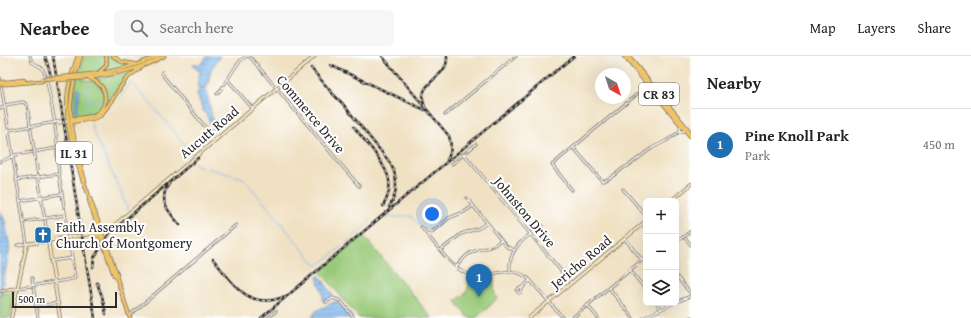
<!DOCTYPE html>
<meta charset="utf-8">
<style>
body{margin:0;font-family:"Gentium Book Plus",serif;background:#f6f6f6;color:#222}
.controls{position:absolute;right:12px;bottom:12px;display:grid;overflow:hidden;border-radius:6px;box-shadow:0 4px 16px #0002}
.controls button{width:36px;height:36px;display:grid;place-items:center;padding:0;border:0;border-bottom:1px solid #e0e0e0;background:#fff;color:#222;font:20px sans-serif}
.compass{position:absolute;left:595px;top:12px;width:36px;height:36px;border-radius:50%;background:#fff;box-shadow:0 4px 16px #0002;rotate:141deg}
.scale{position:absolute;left:12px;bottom:10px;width:105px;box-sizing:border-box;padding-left:4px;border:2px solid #2b2b2b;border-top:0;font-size:11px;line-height:14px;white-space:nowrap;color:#2b2b2b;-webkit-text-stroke:3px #fff;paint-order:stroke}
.you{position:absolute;left:432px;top:158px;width:14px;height:14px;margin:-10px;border:3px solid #fff;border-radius:50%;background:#1a73e8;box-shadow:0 0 0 6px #1a73e833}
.badge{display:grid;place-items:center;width:26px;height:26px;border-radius:50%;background:#1f6fb2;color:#fff;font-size:13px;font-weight:700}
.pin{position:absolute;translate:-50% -33px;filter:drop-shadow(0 1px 2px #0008)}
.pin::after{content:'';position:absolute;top:21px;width:14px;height:12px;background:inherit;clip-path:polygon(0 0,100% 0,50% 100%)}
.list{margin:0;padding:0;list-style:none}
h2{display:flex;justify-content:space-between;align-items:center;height:52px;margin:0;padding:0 16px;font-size:17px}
h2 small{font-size:13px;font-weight:400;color:#767676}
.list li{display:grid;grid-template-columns:26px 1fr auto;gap:12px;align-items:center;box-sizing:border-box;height:72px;padding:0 16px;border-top:1px solid #e0e0e0}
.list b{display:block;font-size:15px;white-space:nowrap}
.list p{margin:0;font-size:13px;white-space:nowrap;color:#767676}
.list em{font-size:13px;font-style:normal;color:#767676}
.icon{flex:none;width:22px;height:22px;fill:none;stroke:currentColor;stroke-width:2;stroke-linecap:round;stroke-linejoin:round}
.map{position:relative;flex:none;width:691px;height:262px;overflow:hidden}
header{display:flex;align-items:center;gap:24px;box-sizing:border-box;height:56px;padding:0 20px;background:#fff;border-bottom:1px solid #e0e0e0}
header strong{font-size:19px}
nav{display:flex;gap:22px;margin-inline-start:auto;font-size:14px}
.search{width:280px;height:36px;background:#f6f6f6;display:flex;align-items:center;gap:10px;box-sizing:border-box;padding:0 14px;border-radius:6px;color:#767676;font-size:15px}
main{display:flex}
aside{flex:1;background:#fff}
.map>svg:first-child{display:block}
.green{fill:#99c978;stroke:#627a52}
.water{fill:url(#water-rules);stroke:#54728d}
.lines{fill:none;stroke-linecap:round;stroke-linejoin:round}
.stream{stroke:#7eb8ef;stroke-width:1}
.street-casing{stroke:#706b60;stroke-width:3}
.secondary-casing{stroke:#706b60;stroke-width:4}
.primary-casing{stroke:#706b60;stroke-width:4.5}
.street{stroke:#fff;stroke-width:1.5}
.secondary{stroke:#f9e7c3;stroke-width:2.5}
.primary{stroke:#efc469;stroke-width:3}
.rail-casing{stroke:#2b2b2b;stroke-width:2.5}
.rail{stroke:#fff;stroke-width:1;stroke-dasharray:3;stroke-linecap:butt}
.primary-bridge-casing{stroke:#706b60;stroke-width:4.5;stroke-linecap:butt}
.primary-bridge{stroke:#efc469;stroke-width:3}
.labels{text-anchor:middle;stroke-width:4;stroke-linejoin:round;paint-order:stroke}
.shield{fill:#fff;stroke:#6b6b6b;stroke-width:1}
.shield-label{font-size:13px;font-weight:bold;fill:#2b2b2b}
.street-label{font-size:14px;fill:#2b2b2b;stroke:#fff}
.poi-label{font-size:14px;fill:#2b2b2b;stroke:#fff;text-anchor:start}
</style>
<header>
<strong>Nearbee</strong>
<div class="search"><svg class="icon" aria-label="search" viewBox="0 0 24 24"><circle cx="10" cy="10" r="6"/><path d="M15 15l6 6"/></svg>Search here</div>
<nav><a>Map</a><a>Layers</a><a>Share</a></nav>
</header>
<main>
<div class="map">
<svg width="691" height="262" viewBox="0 0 691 262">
<defs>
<pattern id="water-rules" width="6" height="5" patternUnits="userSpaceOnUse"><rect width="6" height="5" fill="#7eb8ef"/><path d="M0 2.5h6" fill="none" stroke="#6796c2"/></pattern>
</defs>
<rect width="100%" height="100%" fill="#fff"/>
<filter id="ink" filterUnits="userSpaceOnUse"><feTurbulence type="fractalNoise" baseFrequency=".025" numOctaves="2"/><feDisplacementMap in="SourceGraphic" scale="8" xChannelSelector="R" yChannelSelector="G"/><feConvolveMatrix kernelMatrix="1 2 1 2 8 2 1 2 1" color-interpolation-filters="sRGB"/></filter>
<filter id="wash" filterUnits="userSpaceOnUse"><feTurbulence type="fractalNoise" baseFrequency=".012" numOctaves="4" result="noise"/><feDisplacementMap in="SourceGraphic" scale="16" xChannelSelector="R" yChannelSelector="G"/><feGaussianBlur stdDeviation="0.9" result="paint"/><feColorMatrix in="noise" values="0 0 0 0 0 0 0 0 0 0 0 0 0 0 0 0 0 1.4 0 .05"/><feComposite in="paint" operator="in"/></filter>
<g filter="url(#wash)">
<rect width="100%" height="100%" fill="#f0e1c3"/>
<path class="green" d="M84,0H105C109,16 95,16 84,17L82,23C87,24 92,24 97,27C105,33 107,47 99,54C95,58 89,59 84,59C80,60 75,62 73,58C68,49 80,10 84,0Z
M107,0C115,0 122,7 130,9L101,16L104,14Z
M136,14L130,18L106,51H105C109,35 102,32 92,23L113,20Z
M363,179L432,262H359L320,215Z
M493,219L495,240L497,242L493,247L476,262H469L456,245L462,240L467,235L471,221Z
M15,235L10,262H0V241L1,236Z"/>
<path class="water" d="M207,0H220L211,14L207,31L198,32L197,31L200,15V14L199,15L194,11L193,8H202Z
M77,32L79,33L80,34L77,58L75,55Z
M202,33H206L215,74L214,75H213L207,60L203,55L197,37L199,34Z
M0,154L5,165L10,192L0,241Z
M319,219L320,220L332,238C332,242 327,245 324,246L322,244C325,234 318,230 317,221Z
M336,245L348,256L353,262H312L316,255Z"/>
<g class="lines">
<path class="stream" d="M88,32L91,31
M85,37L89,31
M86,40L89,57
M89,41L95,45H101
M118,44L131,26L163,62L191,96V98L190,102
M91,67L94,77
M95,79L129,155
M194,107L198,110L243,122L260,142L315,208L318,209L322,207L363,173L371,164
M132,161L134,166
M375,167L385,160L397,161L410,160L412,161L419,169"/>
</g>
</g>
<g filter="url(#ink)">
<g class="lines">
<defs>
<path id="street" d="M30,0L32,6L42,12L46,20L55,67
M162,16L164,21L216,84
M0,22L27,188L17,189
M228,24L253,53
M217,38C226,30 235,6 245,1C248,0 248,0 251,2L359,130
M5,49L23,46L27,49L48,184
M0,52H5
M445,59L516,0
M57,66L59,67L67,66
M9,74L57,66L59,65L67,64
M679,76L680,74L681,69
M573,91L602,125C610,124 618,116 625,111L628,110L652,92L666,85L679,76L682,75H686
M464,98L571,227
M0,106L15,99L57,92
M452,108L476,88
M16,124L59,118
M623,133L646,160
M572,134L552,109L648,29
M467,142L501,184L507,191L514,194
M20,145L61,138
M23,166L65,159
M421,171C432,184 450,210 465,217C487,227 510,204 530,224L563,262
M428,179L449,162L464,156L473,150
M685,182L691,189
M625,183L642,204
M676,185L682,182L691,175
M441,194L461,178L479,172L487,167
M51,205L72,202
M456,211C461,205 467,197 475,195C487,191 491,193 501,184
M630,214L646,234
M510,215C508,191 526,182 542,169
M676,220L691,238
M32,222L38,262
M468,226L470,219
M523,231L521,236L519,237L517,235L518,233L523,231L530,224
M18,232L67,224L75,222L59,118L57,99V85L55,70
M609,232L633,262
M326,246L333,242L341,245L354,262
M676,246L691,240
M657,247L661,253
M37,250L58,247
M588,250L598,262
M129,260L236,169
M268,262L276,255
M572,262L646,201
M643,262L674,247"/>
<path id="secondary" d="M671,145L691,128
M48,184L60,262
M0,235L18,232
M11,262L27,188L102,176L110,173L315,0
M529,262L646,165"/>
<path id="primary" d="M78,0C74,12 69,24 68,36C64,66 74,97 83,125L84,126
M81,0C76,15 72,30 71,45C69,71 78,100 85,125L84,126L114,211L117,218L116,220L130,262
M113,0L122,6L135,8
M624,0L691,81
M628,0L691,77
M97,18C103,12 109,11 106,0
M84,19C110,17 134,11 158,0
M84,22C112,19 139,14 164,0
M7,26L24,24
M8,28L42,25
M71,63C79,62 89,62 96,58C107,52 108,36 99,28C96,25 91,23 88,21
M71,66L92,63L100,60L107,51L126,23L143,10
M90,142L89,144L114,219L116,220
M92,176L97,170
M94,178L101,181"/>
</defs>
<use href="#street" class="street-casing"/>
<use href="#secondary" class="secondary-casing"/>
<use href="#primary" class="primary-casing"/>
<use href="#street" class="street"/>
<use href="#secondary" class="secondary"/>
<use href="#primary" class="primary"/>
<defs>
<path id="rail" d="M45,0L52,23
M53,0L95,262
M382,0L449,80C452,89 452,96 447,104
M330,9L425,54
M311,12L333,38
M329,34L343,48L388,104C398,118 399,136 389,151
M425,51C414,24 449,24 447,0
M354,71C360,79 366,86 372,93C386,112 397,127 383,150
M169,128C157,145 169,156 180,169
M213,203C232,226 248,255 283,241
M93,211L94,202L109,178L198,102
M97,227L102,240L106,258
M261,262L382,160L574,0
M689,262L691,261"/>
</defs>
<use href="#rail" class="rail-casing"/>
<use href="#rail" class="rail"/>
<defs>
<path id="primary-bridge" d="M42,23L84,19
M56,24L84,22
M0,26H7
M0,28H8"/>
</defs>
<use href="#primary-bridge" class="primary-bridge-casing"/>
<use href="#primary-bridge" class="primary-bridge"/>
</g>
</g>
<defs>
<symbol id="church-square" viewBox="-11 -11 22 22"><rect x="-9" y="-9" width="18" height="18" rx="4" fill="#1f6fb2" stroke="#fff"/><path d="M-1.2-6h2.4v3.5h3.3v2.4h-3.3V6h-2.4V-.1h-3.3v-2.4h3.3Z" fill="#fff"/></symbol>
</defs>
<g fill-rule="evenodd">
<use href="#church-square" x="33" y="169" width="20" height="20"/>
</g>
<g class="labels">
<g class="shield">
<rect x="639" y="27" width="40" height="22" rx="3"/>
<rect x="56" y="86" width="36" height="22" rx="3"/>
</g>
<g class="shield-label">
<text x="659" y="43">CR 83</text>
<text x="74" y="102">IL 31</text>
</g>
<g class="street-label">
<text transform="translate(311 58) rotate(50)" y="5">Commerce Drive</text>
<text transform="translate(209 76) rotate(-40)" y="5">Aucutt Road</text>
<text transform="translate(525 156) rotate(50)" y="5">Johnston Drive</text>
<text transform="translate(581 206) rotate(-40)" y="5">Jericho Road</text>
</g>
<g class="poi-label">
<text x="56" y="176">Faith Assembly<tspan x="56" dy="16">Church of Montgomery</tspan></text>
</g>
</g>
</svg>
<div class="controls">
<button>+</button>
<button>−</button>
<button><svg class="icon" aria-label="layers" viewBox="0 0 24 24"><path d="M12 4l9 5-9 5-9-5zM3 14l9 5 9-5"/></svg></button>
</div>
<svg class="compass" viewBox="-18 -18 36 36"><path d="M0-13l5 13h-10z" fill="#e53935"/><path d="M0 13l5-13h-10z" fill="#767676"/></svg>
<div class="scale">500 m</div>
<div class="you"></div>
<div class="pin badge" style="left:479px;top:241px">1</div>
</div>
<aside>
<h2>Nearby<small></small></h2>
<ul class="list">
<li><span class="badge">1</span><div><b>Pine Knoll Park</b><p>Park</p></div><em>450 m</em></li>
</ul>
</aside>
</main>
